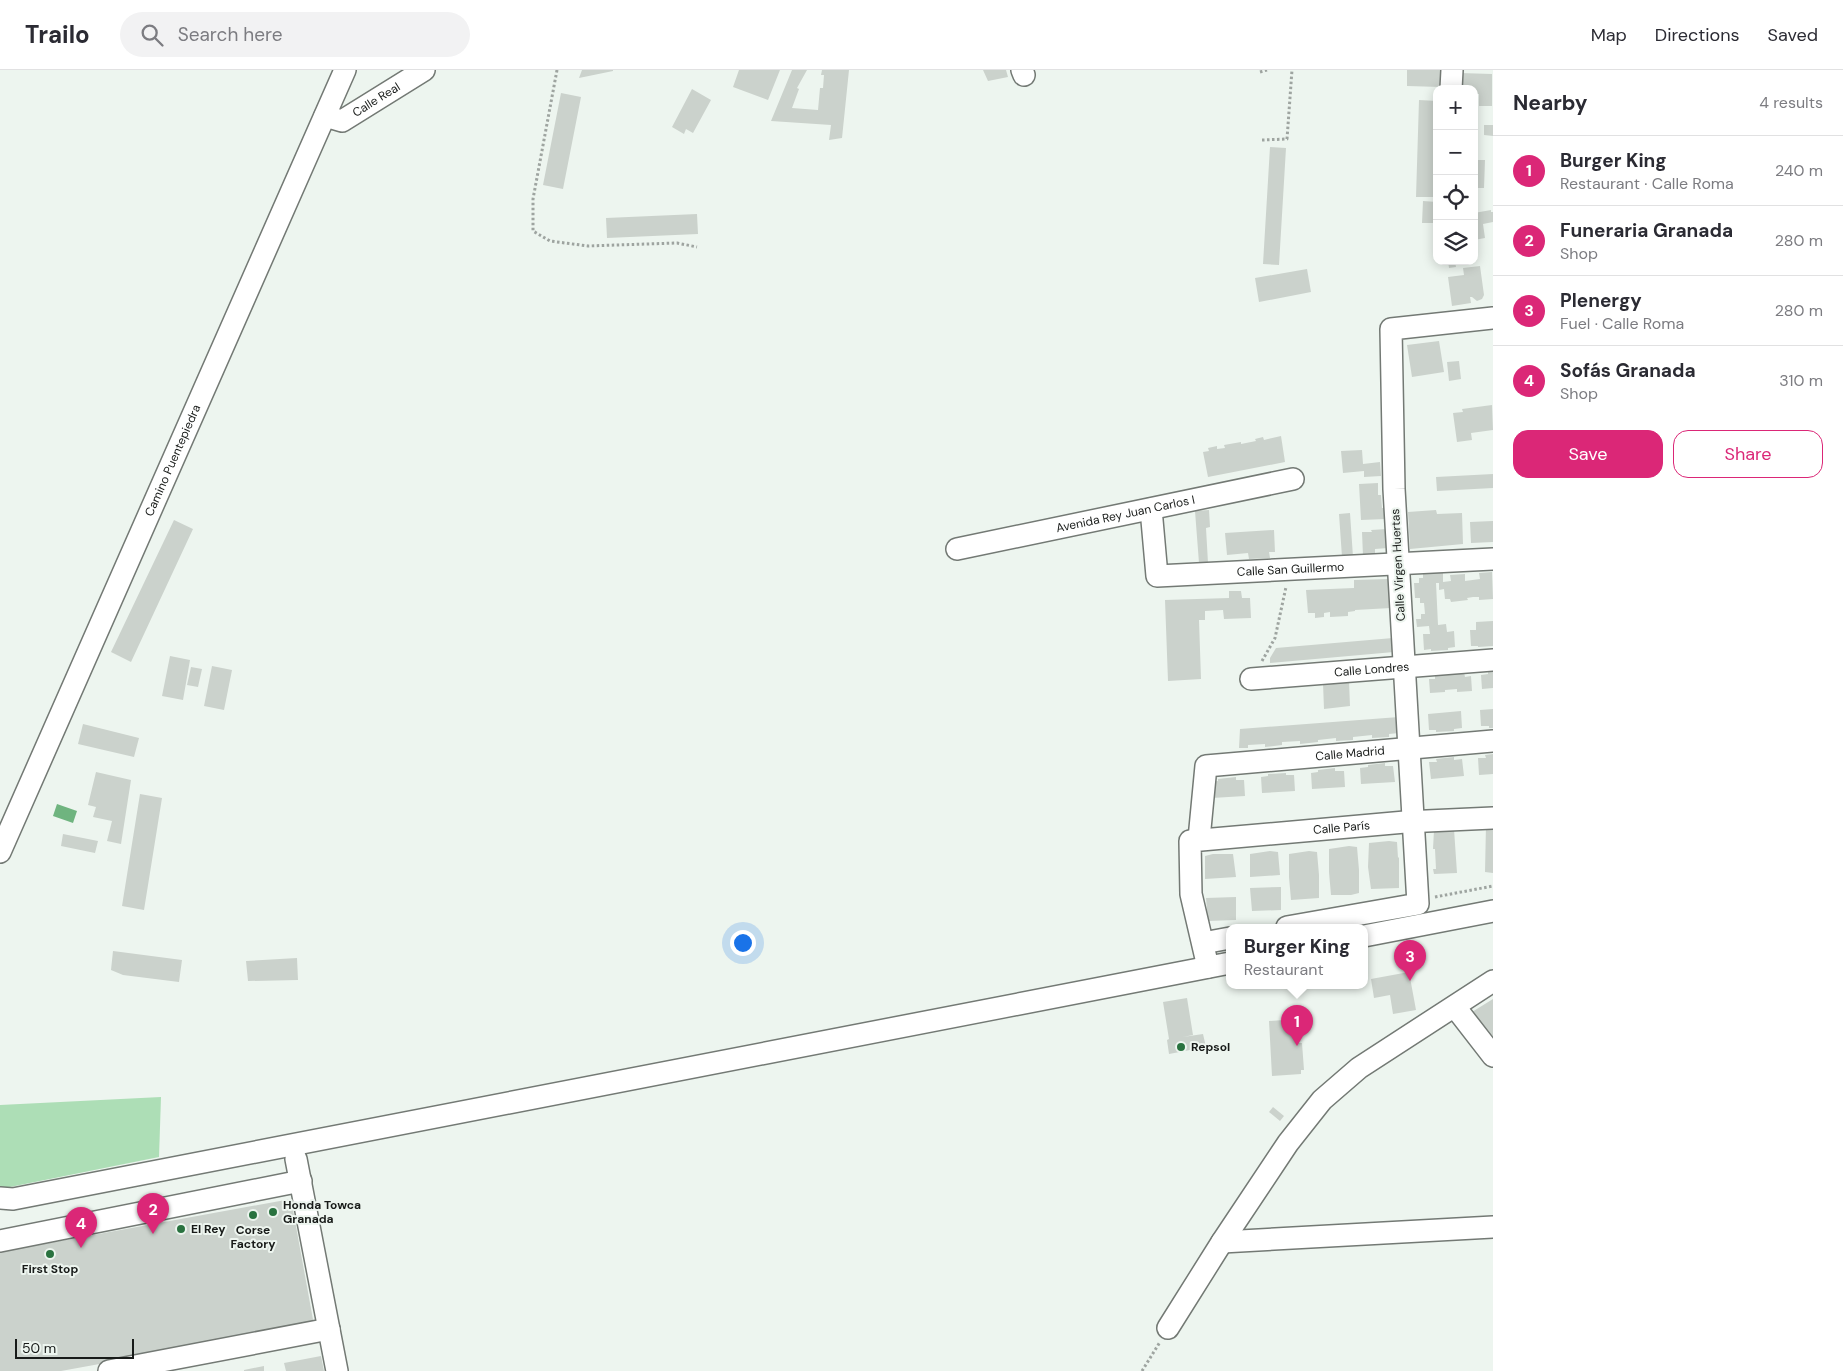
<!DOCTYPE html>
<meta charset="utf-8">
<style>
body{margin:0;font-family:"DM Sans",sans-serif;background:#f2f2f3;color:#2b2b33}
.controls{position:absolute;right:15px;top:15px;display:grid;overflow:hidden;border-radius:10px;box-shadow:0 2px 12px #0003}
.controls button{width:45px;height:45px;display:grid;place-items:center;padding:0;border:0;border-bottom:1px solid #e1e1e2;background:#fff;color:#2b2b33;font:25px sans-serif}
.scale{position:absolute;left:15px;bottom:12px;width:119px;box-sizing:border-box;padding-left:5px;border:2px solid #181b19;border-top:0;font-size:14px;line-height:18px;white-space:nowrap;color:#181b19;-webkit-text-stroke:4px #edf5ef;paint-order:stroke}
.you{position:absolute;left:742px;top:872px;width:18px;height:18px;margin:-12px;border:4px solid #fff;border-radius:50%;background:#1a73e8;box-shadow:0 0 0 8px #1a73e833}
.badge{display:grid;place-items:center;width:32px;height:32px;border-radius:50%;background:#db2777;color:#fff;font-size:16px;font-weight:700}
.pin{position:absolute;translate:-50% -41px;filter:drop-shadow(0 1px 2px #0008)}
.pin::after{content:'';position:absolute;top:26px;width:18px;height:15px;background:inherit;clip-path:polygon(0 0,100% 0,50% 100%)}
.popup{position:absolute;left:1226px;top:854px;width:142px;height:65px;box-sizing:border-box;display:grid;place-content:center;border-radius:10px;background:#fff;filter:drop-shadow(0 1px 4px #0005);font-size:16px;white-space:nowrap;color:#7c7c81}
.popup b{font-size:19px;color:#2b2b33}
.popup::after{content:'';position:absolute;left:50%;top:100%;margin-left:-10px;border:10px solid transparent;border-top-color:#fff}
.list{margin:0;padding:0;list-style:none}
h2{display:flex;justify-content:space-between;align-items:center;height:65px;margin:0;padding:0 20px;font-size:21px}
h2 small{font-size:16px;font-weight:400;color:#7c7c81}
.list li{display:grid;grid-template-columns:32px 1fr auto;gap:15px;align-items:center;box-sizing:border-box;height:70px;padding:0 20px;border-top:1px solid #e1e1e2}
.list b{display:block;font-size:19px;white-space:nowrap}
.list p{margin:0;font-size:16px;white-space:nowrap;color:#7c7c81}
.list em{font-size:16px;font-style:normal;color:#7c7c81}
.actions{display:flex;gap:10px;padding:15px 20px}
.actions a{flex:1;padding:11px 0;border:1px solid #db2777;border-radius:15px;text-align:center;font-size:18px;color:#db2777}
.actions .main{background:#db2777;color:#fff}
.icon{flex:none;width:28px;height:28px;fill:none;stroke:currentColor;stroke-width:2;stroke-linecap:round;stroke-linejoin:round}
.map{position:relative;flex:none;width:1493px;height:1301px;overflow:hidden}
header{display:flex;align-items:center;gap:30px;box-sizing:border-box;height:70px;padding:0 25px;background:#fff;border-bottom:1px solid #e1e1e2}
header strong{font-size:24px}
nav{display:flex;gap:28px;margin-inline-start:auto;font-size:18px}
.search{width:350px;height:45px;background:#f2f2f3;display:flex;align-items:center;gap:12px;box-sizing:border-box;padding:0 18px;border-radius:28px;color:#7c7c81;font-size:19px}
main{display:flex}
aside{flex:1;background:#fff}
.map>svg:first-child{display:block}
.green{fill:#addeb6}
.water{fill:#6fb47f}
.building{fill:#cbd2cc}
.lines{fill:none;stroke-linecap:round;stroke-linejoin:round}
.minor-casing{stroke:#737974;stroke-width:24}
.path{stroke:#9ea4a0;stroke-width:3;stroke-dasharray:2.5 2.5;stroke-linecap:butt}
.minor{stroke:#fff;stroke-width:21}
.poi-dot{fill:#29723f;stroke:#edf5ef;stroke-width:2}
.labels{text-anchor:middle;stroke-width:4;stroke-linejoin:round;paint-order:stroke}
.street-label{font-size:12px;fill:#181b19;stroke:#edf5ef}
.poi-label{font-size:12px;font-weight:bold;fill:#181b19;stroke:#edf5ef;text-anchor:start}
</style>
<header>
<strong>Trailo</strong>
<div class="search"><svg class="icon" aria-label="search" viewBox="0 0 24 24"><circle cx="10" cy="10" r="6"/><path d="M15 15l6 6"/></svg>Search here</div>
<nav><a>Map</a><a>Directions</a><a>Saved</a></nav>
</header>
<main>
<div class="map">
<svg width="1493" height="1301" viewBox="0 0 1493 1301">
<rect width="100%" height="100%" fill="#edf5ef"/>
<path class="green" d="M161,1027L159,1087L0,1119V1035Z"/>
<path class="water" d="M57,734L77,741L73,753L53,746Z"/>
<path class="building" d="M582,0H613V1L579,8Z
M739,0H780L768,30L733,17Z
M792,0H807L797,18L799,19L792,38L818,40L820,18H823L824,5H821L822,0H849L842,68L829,70L831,55L771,51Z
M983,0H1006L1008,7L988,11Z
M1407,0H1441V17L1407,16Z
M1460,3L1492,4V36H1479V24H1474V19H1460Z
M692,19L711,30L693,63L686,59L684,64L672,57Z
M561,23L581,27L563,119L543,115Z
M1419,30L1437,31V127H1416Z
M1484,55H1493V66L1484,65Z
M1270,77L1286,78L1279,195L1263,194Z
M1474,90H1485L1484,118H1474Z
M1423,131L1437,132V153H1422Z
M1491,140V142H1493V152L1483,154L1485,168L1474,170V143Z
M697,144L698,164L607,168L606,148Z
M1448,191H1455L1456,197L1449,198Z
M1480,196L1484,225L1482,229L1477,231L1472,227H1470L1471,233L1452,236L1448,207L1464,205L1463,198Z
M1307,199L1311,222L1259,232L1255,208Z
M1439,271L1444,302L1412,307L1407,275Z
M1459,291L1461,309L1449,311L1447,292Z
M1492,335L1493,360L1471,363L1472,370L1457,372L1453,343L1463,342L1462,339Z
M1281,366L1285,392L1208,407L1203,382L1209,381L1208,378L1217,376V379L1225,378L1224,375L1241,372V374L1256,371L1255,369L1263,367L1264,370Z
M1362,380L1363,394L1380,392L1381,406L1364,407V401L1343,403L1341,381Z
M1493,404V418L1437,421L1436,407Z
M1378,413V425H1381L1382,438H1386V449L1361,450L1359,414Z
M1209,440L1210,457L1206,458L1208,493H1199L1195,441Z
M1436,440L1437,444L1462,443L1463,474L1410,479L1408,442Z
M1350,443L1353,487H1342L1339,444Z
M174,450L193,459L131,592L111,582Z
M1493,451V472L1471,473L1470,452Z
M1387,459L1388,478L1375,479V486H1363L1362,462H1372L1371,460Z
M1274,460L1275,482H1269L1270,488L1249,489L1248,483L1227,485L1225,463Z
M1443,501V512L1451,511L1450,505L1465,504V511L1480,509L1479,503L1492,502L1493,529L1479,530V527H1473L1467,528L1468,530L1451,532L1450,529H1445L1444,519L1439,520V513H1436L1438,555L1446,554L1447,562L1454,561L1455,577L1448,578V580L1431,581V579L1424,580L1423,564H1430L1429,556L1417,557L1416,549H1421V544H1425L1424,533H1420V528H1415L1414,513H1419V508H1423V502Z
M1389,509L1391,538L1355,540V541L1348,542V546L1330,547V542L1324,543V547L1315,548V543H1308L1306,520L1354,518V510Z
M1229,521H1241L1242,528H1250L1251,548L1224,549L1223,540L1205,541V550H1199L1201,609L1168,611L1165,530L1229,528Z
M1493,551V576L1478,577V576H1471L1470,560H1476V552Z
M1393,568L1394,582L1270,593V588L1276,578Z
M170,586L190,590L183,630L162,626Z
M212,596L232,600L224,640L204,636Z
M191,597L202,599L198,617L187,615Z
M1493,599V618L1482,619L1481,605L1488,604V600Z
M1464,602L1465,607L1471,606L1472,621L1457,622V619L1445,620V622L1430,623L1429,609H1435V604Z
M1349,611L1350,636L1324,639L1323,613Z
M1493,639V658H1489V656H1481L1480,640Z
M1461,641L1462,658L1454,659V661L1436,662V660H1429L1428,644Z
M1399,647V663L1389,664V667L1372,668V665L1353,667V670L1336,671V668L1318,670V672L1300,674V671L1282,672V675L1265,677V674L1248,675V678H1239L1240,659Z
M83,654L139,668L134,687L78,674Z
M1493,684V704L1479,705L1478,688H1486L1485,685Z
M1454,687V690L1462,689L1464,706L1431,709L1429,692H1437L1436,689Z
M1385,693V696H1393L1395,712L1361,714L1360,698L1368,697V695Z
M1335,698V701H1344L1345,717L1312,719L1311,703L1318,702V700Z
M96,702L131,710L121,774L107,771L112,751L93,747L96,737L88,735Z
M1286,703V705H1294L1295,721L1262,723L1261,707L1268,706V704Z
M1236,707V710H1244L1245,726L1212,728L1211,712L1218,711V709Z
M140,724L162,728L144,840L122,836Z
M1486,755L1493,756V803L1485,802Z
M1454,759L1457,803L1434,804L1433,799H1436L1435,779H1433L1434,760Z
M63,764L98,771L95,783L61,776Z
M1389,771L1397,772L1398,788L1399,787V818L1371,819L1368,797L1369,773Z
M1349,776L1357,777L1359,800V823L1351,825H1331L1329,802V779Z
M1270,781L1278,782L1280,805L1250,807V784Z
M1309,781L1317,782L1319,805V828L1291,830L1289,807V784Z
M1213,784H1233L1236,807L1205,809V786Z
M1281,817V840L1252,841L1250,818Z
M1236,827V850L1208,851L1206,828Z
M113,881L182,890L179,912L123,905L111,900Z
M297,888L298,910L248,911L246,891Z
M1409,902L1416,940L1393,944L1390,925L1374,928L1371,909Z
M1187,928L1193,965L1183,967L1203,964L1206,977L1169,984L1167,970L1169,969L1163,932Z
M1493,929V967L1472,942Z
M1298,949L1299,973H1302L1304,1000H1301V1004L1272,1006L1269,951Z
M1273,1037L1284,1046L1280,1051L1269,1042Z
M291,1129L314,1255L61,1301H0V1182Z
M321,1286L324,1301H286L284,1293Z
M264,1296V1301H244V1300Z"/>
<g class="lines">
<defs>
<g id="minor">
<path d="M1022,0L1024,5"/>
<path d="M1451,19L1452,0"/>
<path id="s1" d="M325,46L342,51L424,0"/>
<path id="s2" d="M1151,439L1157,506L1493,489"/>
<path id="s3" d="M957,479L1293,409"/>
<path id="s4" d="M1251,609L1493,590"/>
<path id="s5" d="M1199,769L1206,696L1493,671"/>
<path id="s6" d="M0,782L345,0"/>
<path d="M1287,857L1418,834L1394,419L1391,259L1493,248"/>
<path d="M1364,866L1493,841"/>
<path d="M1203,873L1230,868"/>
<path id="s7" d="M1208,897L1191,824L1190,771L1405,752L1493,748"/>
<path d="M1455,937L1493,986"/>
<path d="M296,1089L337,1301"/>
<path d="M0,1128L13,1129L1230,893"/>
<path d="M0,1171L301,1111"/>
<path d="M1222,1172L1493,1157"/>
<path d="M1168,1258L1222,1172L1288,1073L1322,1030L1359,998L1493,911"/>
<path d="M109,1301L329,1259"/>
</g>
</defs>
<use href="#minor" class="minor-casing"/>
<path class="path" d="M557,0L533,129V161L550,171L588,176L677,173L697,177
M1260,2L1267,0
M1262,70L1287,69L1292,0
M1262,591L1275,568L1286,517
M1435,827L1493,816
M1142,1301L1160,1272"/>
<use href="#minor" class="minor"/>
</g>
<g class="poi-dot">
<circle cx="1181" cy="977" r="5"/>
<circle cx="273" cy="1142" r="5"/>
<circle cx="253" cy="1145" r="5"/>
<circle cx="181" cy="1159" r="5"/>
<circle cx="50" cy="1184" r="5"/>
</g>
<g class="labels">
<g class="street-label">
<text dy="4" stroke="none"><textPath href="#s1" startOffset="58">Calle Real</textPath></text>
<text dy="4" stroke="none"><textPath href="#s6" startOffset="428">Camino Puentepiedra</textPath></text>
<text dy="4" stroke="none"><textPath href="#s3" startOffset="172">Avenida Rey Juan Carlos I</textPath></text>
<text transform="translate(1398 495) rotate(-93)" y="4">Calle Virgen Huertas</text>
<text dy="4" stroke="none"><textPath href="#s2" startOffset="201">Calle San Guillermo</textPath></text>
<text dy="4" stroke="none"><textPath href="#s4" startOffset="121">Calle Londres</textPath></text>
<text dy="4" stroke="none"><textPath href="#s5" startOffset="218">Calle Madrid</textPath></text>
<text dy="4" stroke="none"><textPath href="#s7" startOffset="280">Calle París</textPath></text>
</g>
<g class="poi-label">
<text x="1191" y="981">Repsol</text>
<text x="283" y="1139">Honda Towca<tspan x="283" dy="14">Granada</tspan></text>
<text x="191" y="1163">El Rey</text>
<text x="253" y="1164" text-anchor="middle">Corse<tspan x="253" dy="14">Factory</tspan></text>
<text x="50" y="1203" text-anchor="middle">First Stop</text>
</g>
</g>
</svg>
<div class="controls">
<button>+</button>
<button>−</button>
<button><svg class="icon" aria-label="locate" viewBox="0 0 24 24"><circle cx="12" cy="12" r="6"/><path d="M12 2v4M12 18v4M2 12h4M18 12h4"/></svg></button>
<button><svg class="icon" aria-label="layers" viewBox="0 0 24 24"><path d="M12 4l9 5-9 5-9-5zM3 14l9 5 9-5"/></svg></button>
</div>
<div class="scale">50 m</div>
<div class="you"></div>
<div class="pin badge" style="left:1297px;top:976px">1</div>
<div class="popup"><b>Burger King</b>Restaurant</div>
<div class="pin badge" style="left:153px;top:1164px">2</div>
<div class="pin badge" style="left:1410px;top:911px">3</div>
<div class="pin badge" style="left:81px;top:1178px">4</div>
</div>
<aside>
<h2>Nearby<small>4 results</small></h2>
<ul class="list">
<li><span class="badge">1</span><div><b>Burger King</b><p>Restaurant · Calle Roma</p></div><em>240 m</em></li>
<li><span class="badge">2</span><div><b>Funeraria Granada</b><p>Shop</p></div><em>280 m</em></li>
<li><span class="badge">3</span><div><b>Plenergy</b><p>Fuel · Calle Roma</p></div><em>280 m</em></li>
<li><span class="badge">4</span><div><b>Sofás Granada</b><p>Shop</p></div><em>310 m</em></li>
</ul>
<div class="actions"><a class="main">Save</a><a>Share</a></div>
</aside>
</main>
